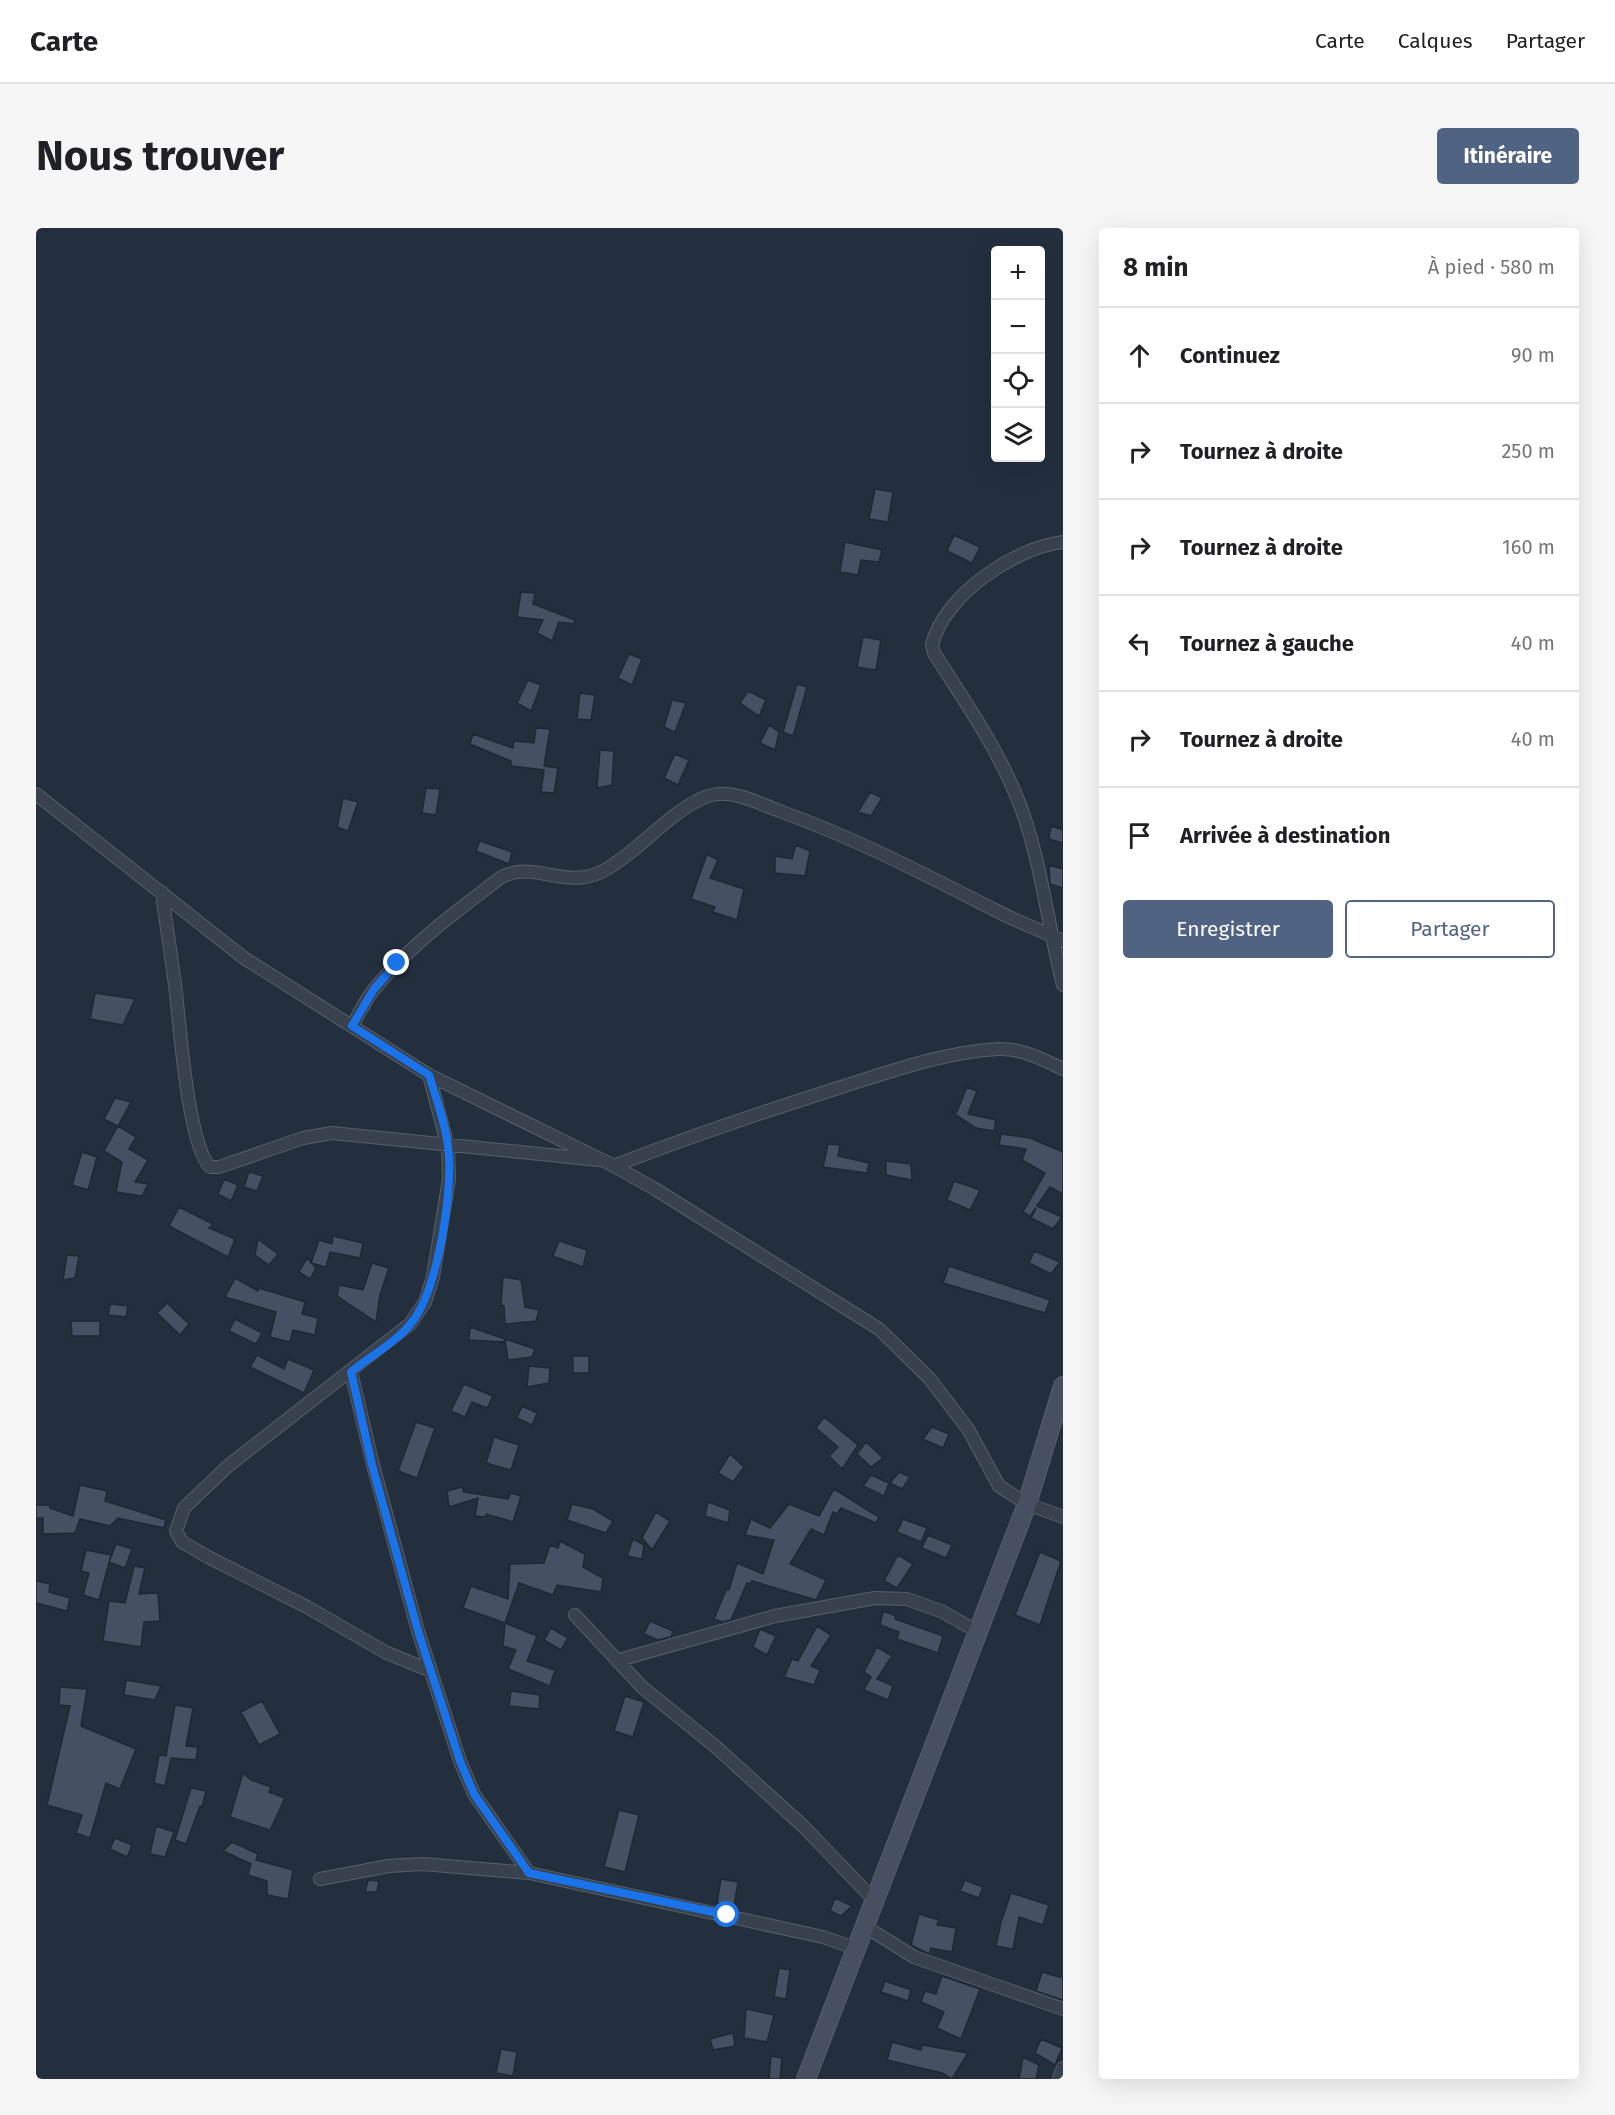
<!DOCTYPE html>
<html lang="fr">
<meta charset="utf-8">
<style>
body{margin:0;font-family:"Fira Sans",sans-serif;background:#f6f6f6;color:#202124}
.controls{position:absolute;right:18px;top:18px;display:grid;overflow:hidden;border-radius:6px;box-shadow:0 6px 24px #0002}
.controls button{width:54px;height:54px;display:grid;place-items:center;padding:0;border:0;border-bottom:2px solid #e0e0e0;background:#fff;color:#202124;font:30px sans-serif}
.stop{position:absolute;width:18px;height:18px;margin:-14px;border:4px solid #1a73e8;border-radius:50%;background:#fff}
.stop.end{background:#1a73e8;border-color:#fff;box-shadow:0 2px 6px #0008}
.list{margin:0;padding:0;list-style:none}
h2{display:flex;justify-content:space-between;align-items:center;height:78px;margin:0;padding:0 24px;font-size:26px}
h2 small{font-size:20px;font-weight:400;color:#757577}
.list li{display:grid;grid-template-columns:39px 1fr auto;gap:18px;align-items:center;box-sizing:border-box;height:96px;padding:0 24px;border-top:2px solid #e0e0e0}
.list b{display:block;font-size:22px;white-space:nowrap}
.list em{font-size:20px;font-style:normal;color:#757577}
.actions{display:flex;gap:12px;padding:18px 24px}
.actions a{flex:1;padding:14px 0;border:2px solid #506383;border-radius:6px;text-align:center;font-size:21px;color:#506383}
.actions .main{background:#506383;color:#fff}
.icon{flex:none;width:33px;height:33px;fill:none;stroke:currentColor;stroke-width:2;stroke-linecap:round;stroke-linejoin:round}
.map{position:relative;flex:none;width:1027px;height:1851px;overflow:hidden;border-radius:6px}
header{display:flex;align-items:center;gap:36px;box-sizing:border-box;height:84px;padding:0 30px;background:#fff;border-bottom:2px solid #e0e0e0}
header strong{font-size:28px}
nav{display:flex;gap:33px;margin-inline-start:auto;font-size:21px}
.intro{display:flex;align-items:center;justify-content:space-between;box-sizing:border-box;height:144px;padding:0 36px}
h1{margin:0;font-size:42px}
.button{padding:15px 27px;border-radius:6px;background:#506383;color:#fff;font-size:21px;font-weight:700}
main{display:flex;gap:36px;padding:0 36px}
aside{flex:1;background:#fff;border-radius:6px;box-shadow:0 6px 24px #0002}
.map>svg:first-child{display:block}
.building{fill:#455162;stroke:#1f2835;stroke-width:1.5}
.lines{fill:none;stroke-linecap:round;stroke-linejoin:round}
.street-casing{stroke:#565f6c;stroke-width:14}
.secondary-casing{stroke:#565f6c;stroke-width:20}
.street{stroke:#38414e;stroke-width:12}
.secondary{stroke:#465061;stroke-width:18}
.route{stroke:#1a73e8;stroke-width:8}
</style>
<header>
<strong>Carte</strong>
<nav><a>Carte</a><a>Calques</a><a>Partager</a></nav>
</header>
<div class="intro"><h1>Nous trouver</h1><a class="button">Itinéraire</a></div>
<main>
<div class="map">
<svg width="1027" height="1851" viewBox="0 0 1027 1851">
<rect width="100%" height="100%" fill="#242f3e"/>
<path class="building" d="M839,261L857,264L852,294L833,291Z
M918,307L944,319L936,335L911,323Z
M809,314L846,322L843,334L825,332L822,347L804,344Z
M485,364L499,365L497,376L539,392L538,396L523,394L516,413L501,405L507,392L481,389Z
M827,409L845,412L840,442L821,439Z
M593,426L606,431L596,457L582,450Z
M492,452L505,457L495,483L481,475Z
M761,456L771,459L757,508L747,504Z
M712,463L730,472L723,488L704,475Z
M544,465L559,467L555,492L541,491Z
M636,472L650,475L639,504L628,499Z
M733,497L743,504L739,522L724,515Z
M500,500L514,501L508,538L522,540L518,565L505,564L508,542L475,538V533L434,516L437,506L477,520L478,513L498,515Z
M564,522L578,523L576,557L561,560Z
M639,526L653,532L642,557L628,550Z
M390,560L404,561L400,587L386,585Z
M834,564L846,570L835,588L822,584Z
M307,570L322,574L312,603L301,599Z
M1015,598L1027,602V615L1013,611Z
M444,613L476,624L473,636L440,623Z
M760,617L774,623L769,648L739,645V628L756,631Z
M671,626L682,632L674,650L708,661L701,692L677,684L679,679L655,671Z
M1013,637L1027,641V660L1014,656Z
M59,765L99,771L87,797L54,791Z
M931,859L941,863L932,886L960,892L958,903L940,900L916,884H921Z
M79,870L95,874L82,898L68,891Z
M82,898L100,909L93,921L112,932L99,954L112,956L106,968L80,964L86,934L68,923Z
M965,906L994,910L1027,924V966L1014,959L1001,978L1026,989L1017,1001L995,990L1000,980L994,988L987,984L1009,945L986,932L990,921L963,917Z
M792,916L804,917L802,928L833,935L831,945L787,939Z
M46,924L61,929L52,962L36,957Z
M850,933L875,936L876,952L850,947Z
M213,944L227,948L221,963L208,959Z
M188,951L202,957L195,973L182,966Z
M918,953L944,962L934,982L911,972Z
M143,979L177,996L173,1000L199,1011L192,1029L133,998Z
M297,1008L327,1015L324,1030L294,1024L290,1039L275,1035L283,1012L296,1016Z
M222,1011L242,1026L233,1037L219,1027Z
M523,1013L551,1022L547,1039L517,1028Z
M998,1023L1024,1034L1015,1046L993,1035Z
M31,1027L43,1028L39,1050L27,1052Z
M271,1030L280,1040L274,1051L263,1044Z
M336,1035L353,1040L344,1067L340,1094L301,1068L303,1057L327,1062Z
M913,1038L1014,1072L1009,1085L907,1055Z
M467,1049L485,1052L489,1079L503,1082L500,1093L469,1096L468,1078L465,1077Z
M199,1050L222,1063L223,1060L269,1074L266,1086L282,1090L279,1107L257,1102L254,1114L234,1109L240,1084L189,1069Z
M131,1075L153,1096L144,1107L121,1085Z
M74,1076L92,1078L90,1089L72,1087Z
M199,1091L226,1105L220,1116L193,1103Z
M35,1093H64V1108H36Z
M434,1099L469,1111L468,1114L433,1112Z
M469,1111L499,1121L496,1129L472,1132Z
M221,1127L248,1141L252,1131L278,1142L268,1165L214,1139Z
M537,1128H553V1145H537Z
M493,1138L514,1140L513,1155L491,1159Z
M428,1156L457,1168L451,1180L436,1174L429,1189L415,1183Z
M486,1178L501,1185L496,1197L481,1190Z
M788,1189L822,1217L806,1241L793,1228L802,1219L780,1200Z
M380,1194L399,1200L381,1250L362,1243Z
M896,1199L913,1206L907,1220L887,1211Z
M458,1209L483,1217L475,1242L450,1235Z
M830,1214L847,1230L835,1239L821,1226Z
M694,1226L708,1239L697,1254L682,1245Z
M863,1244L874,1249L866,1261L854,1255Z
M835,1247L853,1255L848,1268L827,1258Z
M44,1257L71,1263L69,1273L130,1292L128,1300L82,1290L74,1298L44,1291L39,1305L7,1306V1290H0V1277H14V1280L37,1288Z
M426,1259L428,1264L472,1271L475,1265L485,1268L477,1294L450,1286V1289L439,1288L442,1270L413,1279L411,1263Z
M798,1261L843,1289L840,1295L805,1280L801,1286L797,1284L788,1307L775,1301L754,1336L790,1352L780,1372L716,1353L714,1356L711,1355L695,1392L686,1394L678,1391L690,1362H693L701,1335L727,1346L738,1312L709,1307L715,1291L734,1300L753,1276L783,1288Z
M672,1274L694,1282L692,1295L669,1288Z
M536,1276L557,1281L577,1293L570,1305L531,1292Z
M620,1284L634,1293L616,1322L606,1310Z
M867,1291L891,1300L885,1314L861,1304Z
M892,1307L916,1317L910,1330L886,1320Z
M597,1311L608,1317L606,1331L591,1328Z
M524,1313L549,1326L547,1339L567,1350L565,1364L521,1357L517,1367L483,1355L469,1395L427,1380L435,1358L472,1371L474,1336L508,1335L514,1317L522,1320Z
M80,1316L96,1321L89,1340L73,1334Z
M50,1322L75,1327L63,1372L47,1367L53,1345L45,1343Z
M1004,1324L1025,1333L1004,1397L979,1387Z
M862,1327L877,1336L861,1360L848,1353Z
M98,1338L109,1340L103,1366L122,1365L124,1393L108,1394L105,1419L67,1413L73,1373L89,1375Z
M0,1353L14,1356L13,1364L34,1370L31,1383L0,1375Z
M847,1383L860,1388L859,1391L907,1408L902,1425L861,1411L863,1404L844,1397Z
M614,1393L637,1403L635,1409L622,1412L608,1406Z
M469,1395L501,1408L491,1433L519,1442L514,1458L472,1441L480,1422L467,1418Z
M781,1398L795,1407L775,1438L784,1442L778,1457L748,1449L756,1431L762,1433Z
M515,1400L532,1410L525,1422L508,1412Z
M724,1401L740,1408L731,1427L717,1419Z
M841,1419L856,1428L841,1451L857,1458L852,1472L828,1462L835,1449L828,1444Z
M90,1452L125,1458L119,1472L88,1467Z
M24,1459L51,1461L45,1498L100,1521L84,1561L70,1555L54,1610L40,1605L46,1587L11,1577L34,1478L23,1477Z
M475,1463L504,1467L503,1481L473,1478Z
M589,1468L608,1474L597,1509L578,1503Z
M226,1473L244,1506L223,1517L205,1484Z
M139,1477L157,1480L150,1518L162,1519L160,1532L135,1530L129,1558L118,1555L123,1527L130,1528Z
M207,1545L215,1552L235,1559L233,1564L249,1570L234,1602L194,1589Z
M155,1560L170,1563L166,1579L164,1578L150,1616L139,1612Z
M583,1582L603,1587L589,1644L568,1639Z
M120,1598L138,1604L129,1629L114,1626Z
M79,1610L96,1617L91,1629L74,1621Z
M196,1614L222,1626L220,1632L257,1642L252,1671L231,1667V1653L212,1647L215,1636L187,1623Z
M685,1651L702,1654L698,1678L681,1675Z
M332,1652L343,1653L341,1664H329Z
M929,1652L947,1659L943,1670L924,1663Z
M975,1665L1013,1677L1007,1697L983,1689L977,1721L960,1718L965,1694Z
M799,1670L816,1678L805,1688L794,1683Z
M883,1686L903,1692L901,1697L920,1700L916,1724L895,1720L893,1726L875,1717Z
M743,1740L754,1742L750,1771L738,1769Z
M1006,1744L1027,1750V1772L1000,1763Z
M906,1748L944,1761L925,1811L901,1800L908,1784L885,1774L889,1763L900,1766Z
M849,1753L875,1762L872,1773L845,1764Z
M710,1781L738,1787L731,1814L708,1810Z
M697,1805L699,1818L677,1822L674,1811Z
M1005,1811L1026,1820L1019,1837L999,1825Z
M856,1814L885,1822L886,1817L932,1825L916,1851L906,1845L851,1832Z
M465,1821L481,1824L477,1848L460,1845Z
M735,1828L746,1830L744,1851H733Z
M987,1829L1003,1837L1000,1851H983Z"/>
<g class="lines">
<defs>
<path id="street" d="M1027,314C978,320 908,367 896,417L898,425C927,471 959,516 980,567C1005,627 1011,695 1027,757
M0,566L208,730L393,847L578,938L619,961L843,1101L893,1150L932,1201L963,1258L991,1276L1027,1289
M126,664C130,698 136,731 140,765C144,800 152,916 174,939H183L267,910L296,905L563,932
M316,798C324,785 330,770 340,759C375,716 421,683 464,650C497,631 528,662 565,644C601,626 635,581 672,568C696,560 724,576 746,584C821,611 886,645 957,681C979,693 1004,702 1027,713
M393,847L412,919L413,951L397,1049L389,1074L374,1096L192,1238L148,1280L140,1303L146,1314L174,1330L271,1379L349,1424L395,1443
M578,938C652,909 727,884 802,860C853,844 908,824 962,821C985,820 1006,831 1027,841
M315,1144L337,1237L382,1403L424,1533L438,1566L493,1645
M539,1387L606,1459L680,1519L768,1599L839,1673
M583,1432L739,1388L839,1370L871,1371L907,1384L942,1404
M284,1651L353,1638L387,1636L493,1645L787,1709L819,1720
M830,1699L878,1729L1027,1781
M1023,1851L1027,1840"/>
<path id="secondary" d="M770,1851L991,1276L1027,1158"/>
</defs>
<use href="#street" class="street-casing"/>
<use href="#secondary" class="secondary-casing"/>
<use href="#street" class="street"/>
<use href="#secondary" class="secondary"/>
</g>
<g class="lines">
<path class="route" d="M361,735L338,761L316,798L393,847C400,870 409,894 412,918C418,960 402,1061 376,1094C361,1114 334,1128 315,1144L336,1237L382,1403L424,1533L438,1566L493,1645L691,1687"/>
</g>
</svg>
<div class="controls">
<button>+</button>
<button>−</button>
<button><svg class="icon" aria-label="locate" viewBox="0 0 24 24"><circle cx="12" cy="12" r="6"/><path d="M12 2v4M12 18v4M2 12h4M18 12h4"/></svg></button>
<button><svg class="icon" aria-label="layers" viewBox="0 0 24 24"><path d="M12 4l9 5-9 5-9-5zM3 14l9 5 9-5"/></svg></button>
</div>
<div class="stop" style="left:691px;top:1687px"></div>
<div class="stop end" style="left:361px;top:735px"></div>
</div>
<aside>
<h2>8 min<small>À pied · 580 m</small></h2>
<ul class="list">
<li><svg class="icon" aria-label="ahead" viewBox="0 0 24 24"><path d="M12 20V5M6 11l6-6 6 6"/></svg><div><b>Continuez</b></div><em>90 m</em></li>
<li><svg class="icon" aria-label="right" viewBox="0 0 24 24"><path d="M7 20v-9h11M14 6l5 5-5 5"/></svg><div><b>Tournez à droite</b></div><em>250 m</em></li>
<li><svg class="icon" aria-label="right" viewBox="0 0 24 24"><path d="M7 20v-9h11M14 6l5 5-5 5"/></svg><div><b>Tournez à droite</b></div><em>160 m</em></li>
<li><svg class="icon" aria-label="left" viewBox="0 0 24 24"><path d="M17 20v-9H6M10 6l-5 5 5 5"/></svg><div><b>Tournez à gauche</b></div><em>40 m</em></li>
<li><svg class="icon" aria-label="right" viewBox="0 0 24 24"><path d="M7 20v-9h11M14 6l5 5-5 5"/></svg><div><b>Tournez à droite</b></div><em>40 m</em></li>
<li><svg class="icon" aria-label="arrive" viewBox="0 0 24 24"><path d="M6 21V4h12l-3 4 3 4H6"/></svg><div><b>Arrivée à destination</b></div></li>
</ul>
<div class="actions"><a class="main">Enregistrer</a><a>Partager</a></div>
</aside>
</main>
